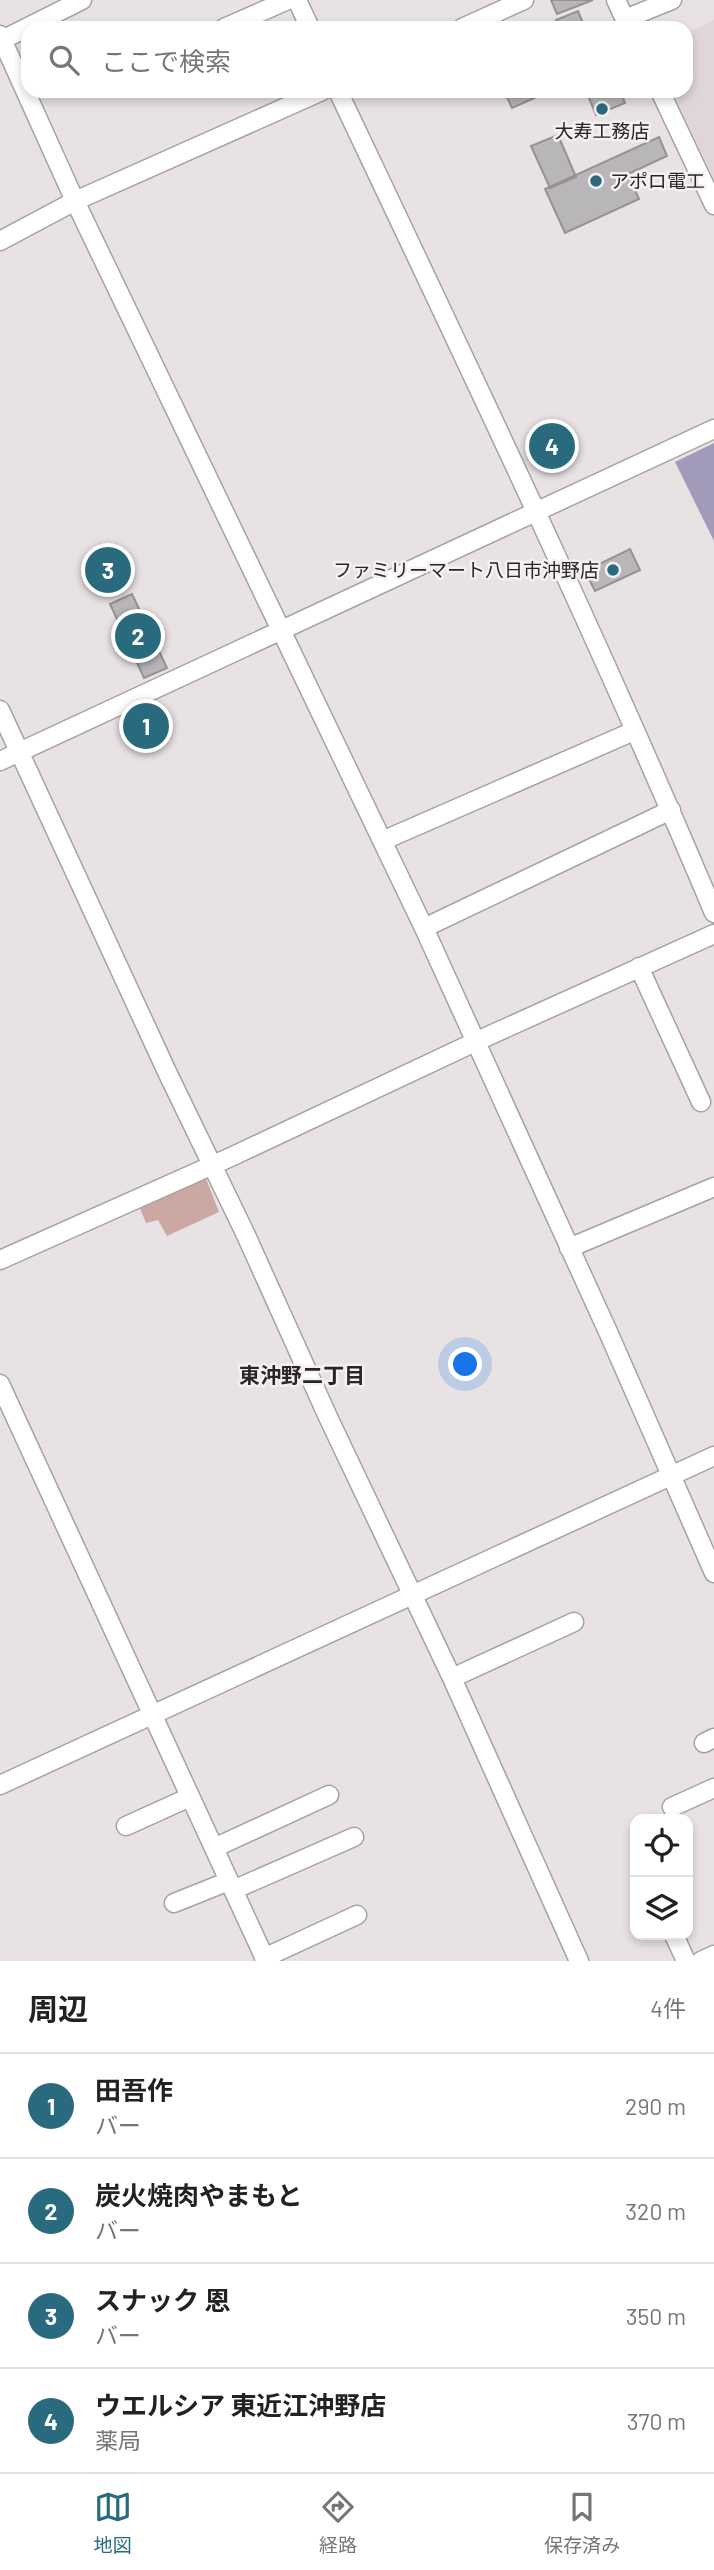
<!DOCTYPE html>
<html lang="ja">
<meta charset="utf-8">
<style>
body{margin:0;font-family:Barlow,"Noto Sans JP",sans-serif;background:#f6f6f6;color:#222}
.controls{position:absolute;right:21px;bottom:21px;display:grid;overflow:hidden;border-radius:14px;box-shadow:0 4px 10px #0003}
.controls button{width:63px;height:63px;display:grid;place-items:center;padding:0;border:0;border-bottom:2px solid #e0e0e0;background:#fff;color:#222;font:35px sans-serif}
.you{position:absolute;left:466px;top:1365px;width:24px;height:24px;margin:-18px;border:5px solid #fff;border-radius:50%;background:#1a73e8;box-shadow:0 0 0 10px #1a73e833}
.badge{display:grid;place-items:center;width:46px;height:46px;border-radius:50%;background:#296a7e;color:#fff;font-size:23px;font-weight:700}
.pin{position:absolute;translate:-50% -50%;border:4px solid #fff;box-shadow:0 2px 7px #0006}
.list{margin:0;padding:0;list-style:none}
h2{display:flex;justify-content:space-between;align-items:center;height:91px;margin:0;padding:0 28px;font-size:30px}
h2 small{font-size:23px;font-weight:400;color:#767676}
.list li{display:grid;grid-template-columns:46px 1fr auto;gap:21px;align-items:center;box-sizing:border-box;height:105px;padding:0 28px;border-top:2px solid #e0e0e0}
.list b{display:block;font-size:26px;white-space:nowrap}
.list p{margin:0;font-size:23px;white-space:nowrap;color:#767676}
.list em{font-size:23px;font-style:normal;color:#767676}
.icon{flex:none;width:38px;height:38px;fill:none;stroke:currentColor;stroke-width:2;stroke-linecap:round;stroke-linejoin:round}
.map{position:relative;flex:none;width:714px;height:1961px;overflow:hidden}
.search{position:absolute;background:#fff;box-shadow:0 4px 10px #0003;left:21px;right:21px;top:21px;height:77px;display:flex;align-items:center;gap:18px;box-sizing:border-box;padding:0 24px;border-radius:21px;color:#767676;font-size:26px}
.sheet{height:511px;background:#fff}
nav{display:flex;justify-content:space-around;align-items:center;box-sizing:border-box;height:98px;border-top:2px solid #e0e0e0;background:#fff;font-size:19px;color:#767676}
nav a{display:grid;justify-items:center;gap:4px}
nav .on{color:#296a7e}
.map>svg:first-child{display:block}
.built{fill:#e1d5dc}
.green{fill:#cba9a2}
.water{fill:#a19bb9}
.building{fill:#b9b6ba;stroke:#959195;stroke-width:2}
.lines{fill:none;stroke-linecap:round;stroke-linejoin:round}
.minor-casing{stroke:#a6a2a4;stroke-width:21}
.minor{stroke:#fff;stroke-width:18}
.poi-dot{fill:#296a7e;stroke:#f5f0f2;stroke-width:2.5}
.labels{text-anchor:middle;stroke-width:5;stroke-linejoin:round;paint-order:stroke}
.poi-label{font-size:19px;fill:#272526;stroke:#f5f0f2}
.neighbourhood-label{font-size:21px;font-weight:bold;fill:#272526;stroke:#f5f0f2}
</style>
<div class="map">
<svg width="714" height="1961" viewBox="0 0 714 1961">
<rect width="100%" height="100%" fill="#e8e2e5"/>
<path class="built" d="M714,20V179L672,91H686V34Z"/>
<path class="green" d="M205,1176L219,1212L167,1236L158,1220L146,1223L139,1206Z"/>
<path class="water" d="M714,443V541L675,462Z"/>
<path class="building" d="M551,0H593L557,14Z
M578,11L585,28H559L556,20Z
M504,91H550L512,108Z
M586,91H620L625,103L596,115Z
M558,135L576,177L550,188L531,146Z
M659,137L667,156L628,174L639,199L565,233L545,189Z
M630,549L640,570L595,591L585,571Z
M132,594L167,668L144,678L110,604Z"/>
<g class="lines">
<defs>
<path id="minor" d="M297,0L310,28
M616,0L629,28
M625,19L672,0
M224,28L288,0
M462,28L524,0
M0,35L75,201L424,928L609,1334L714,1573
M2,40L82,0
M338,91C467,363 597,635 714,913
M660,91L714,205
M0,241L75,201L322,91
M0,710L168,1074L245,1233L328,1417L452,1678L579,1961
M0,761L714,429
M382,841L634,731
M424,928L671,810
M639,967L701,1102
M569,1248L714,1187
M0,1260L233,1156L475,1042L714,934
M0,1384L266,1961
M452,1678L574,1622
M704,1743L714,1738
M0,1785L714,1456
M672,1807L714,1788
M126,1826L190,1797
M214,1848L329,1795
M233,1890L354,1837
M174,1903L229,1881
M674,1935L686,1961
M264,1958L357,1915
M701,1961L714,1955"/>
</defs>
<use href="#minor" class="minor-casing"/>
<use href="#minor" class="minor"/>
</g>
<g class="poi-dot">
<circle cx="602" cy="109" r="7"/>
<circle cx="596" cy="181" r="7"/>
<circle cx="613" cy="570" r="7"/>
</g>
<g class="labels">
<g class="poi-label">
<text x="602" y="138">大寿工務店</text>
<text x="610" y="188" text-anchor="start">アポロ電工</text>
<text x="599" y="577" text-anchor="end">ファミリーマート八日市沖野店</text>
</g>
<g class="neighbourhood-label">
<text x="302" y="1383">東沖野二丁目</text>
</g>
</g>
</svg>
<div class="controls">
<button><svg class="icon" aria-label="locate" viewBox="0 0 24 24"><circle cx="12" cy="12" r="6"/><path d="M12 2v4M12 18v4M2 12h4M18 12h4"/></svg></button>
<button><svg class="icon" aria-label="layers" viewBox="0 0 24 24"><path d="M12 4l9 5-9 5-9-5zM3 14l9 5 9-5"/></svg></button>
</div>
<div class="you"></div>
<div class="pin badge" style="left:146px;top:726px">1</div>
<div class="pin badge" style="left:138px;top:636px">2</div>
<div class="pin badge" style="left:108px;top:570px">3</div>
<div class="pin badge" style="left:552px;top:446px">4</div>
<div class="search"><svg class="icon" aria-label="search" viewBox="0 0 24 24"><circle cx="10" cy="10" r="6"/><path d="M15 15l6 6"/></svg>ここで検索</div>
</div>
<section class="sheet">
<h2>周辺<small>4件</small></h2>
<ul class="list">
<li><span class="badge">1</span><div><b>田吾作</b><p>バー</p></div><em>290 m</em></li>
<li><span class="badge">2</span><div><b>炭火焼肉やまもと</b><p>バー</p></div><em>320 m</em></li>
<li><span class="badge">3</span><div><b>スナック 恩</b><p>バー</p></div><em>350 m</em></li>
<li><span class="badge">4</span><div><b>ウエルシア 東近江沖野店</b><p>薬局</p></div><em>370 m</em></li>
</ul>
</section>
<nav>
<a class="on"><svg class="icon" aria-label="map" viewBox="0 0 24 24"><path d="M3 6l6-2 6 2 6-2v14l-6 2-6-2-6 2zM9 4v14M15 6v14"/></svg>地図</a>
<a><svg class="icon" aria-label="directions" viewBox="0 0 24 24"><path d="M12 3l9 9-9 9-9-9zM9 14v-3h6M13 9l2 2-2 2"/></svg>経路</a>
<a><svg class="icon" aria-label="saved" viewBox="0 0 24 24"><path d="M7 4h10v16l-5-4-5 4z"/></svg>保存済み</a>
</nav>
